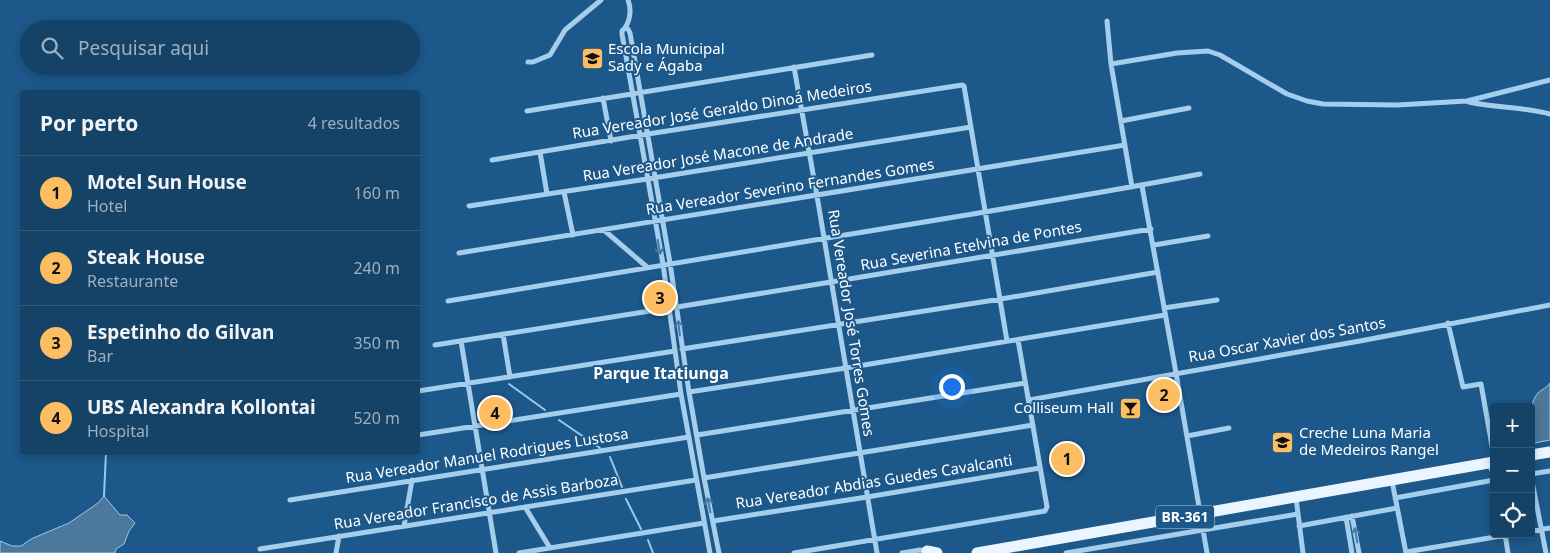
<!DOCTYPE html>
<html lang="pt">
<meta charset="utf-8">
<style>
body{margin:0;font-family:"Noto Sans",sans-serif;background:#1e496d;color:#f1f3f6}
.controls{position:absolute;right:15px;bottom:15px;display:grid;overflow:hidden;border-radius:5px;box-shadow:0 2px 8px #0003}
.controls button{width:45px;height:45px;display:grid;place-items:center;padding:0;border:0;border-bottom:1px solid #345b7b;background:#154267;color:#f1f3f6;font:25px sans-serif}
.you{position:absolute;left:951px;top:386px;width:18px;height:18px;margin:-12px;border:4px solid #fff;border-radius:50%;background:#1a73e8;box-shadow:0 0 0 8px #1a73e833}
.badge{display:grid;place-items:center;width:32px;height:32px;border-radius:50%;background:#fdbe62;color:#111;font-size:16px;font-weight:700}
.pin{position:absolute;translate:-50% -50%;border:2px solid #fff;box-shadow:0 1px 5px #0006}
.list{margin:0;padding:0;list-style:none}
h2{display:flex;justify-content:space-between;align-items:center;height:65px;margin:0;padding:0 20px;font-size:21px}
h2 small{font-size:16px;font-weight:400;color:#9db0c0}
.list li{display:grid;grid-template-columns:32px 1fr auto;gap:15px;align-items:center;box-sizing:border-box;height:75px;padding:0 20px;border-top:1px solid #345b7b}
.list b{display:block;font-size:19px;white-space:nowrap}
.list p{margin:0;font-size:16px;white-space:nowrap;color:#9db0c0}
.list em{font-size:16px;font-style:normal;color:#9db0c0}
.icon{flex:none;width:28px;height:28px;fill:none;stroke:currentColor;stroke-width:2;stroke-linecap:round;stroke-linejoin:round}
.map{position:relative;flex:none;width:1550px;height:553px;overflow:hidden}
.search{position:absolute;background:#154267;box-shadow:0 2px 8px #0003;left:20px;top:20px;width:400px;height:55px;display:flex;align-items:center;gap:12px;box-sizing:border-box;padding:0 18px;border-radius:28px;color:#9db0c0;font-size:19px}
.panel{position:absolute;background:#154267;box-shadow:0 2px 8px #0003;left:20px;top:90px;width:400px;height:365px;border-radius:5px}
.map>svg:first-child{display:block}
.water{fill:#4c789b;stroke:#98caee}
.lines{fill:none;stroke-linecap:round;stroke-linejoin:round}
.stream{stroke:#98caee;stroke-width:2}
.street{stroke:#a5ceec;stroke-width:5}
.primary{stroke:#ebf5ff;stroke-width:11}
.oneway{stroke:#457ba7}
.labels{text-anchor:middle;stroke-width:4;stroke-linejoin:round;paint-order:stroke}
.shield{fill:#1c5889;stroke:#bbcddc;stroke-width:1}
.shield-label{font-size:14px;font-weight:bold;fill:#fff}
.poi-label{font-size:15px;fill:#fff;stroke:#1c5889;text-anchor:start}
.street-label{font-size:15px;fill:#fff;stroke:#1c5889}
.neighbourhood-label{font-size:16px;font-weight:bold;fill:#fff;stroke:#1c5889}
</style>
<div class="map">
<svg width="1550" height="553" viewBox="0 0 1550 553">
<rect width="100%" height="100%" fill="#1c5889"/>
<path class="water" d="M1550,383V440L1535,443L1531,441C1531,429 1528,402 1538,393C1542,389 1547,388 1550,383Z
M104,496L120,515H127L135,523L129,531L124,544L116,549L115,553H0V541L12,546H21L31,539L69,523L98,503Z"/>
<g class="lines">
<path class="stream" d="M509,384L545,410
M559,420L600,448
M610,457L622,487
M104,496L106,452
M626,499L641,529
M648,540L653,553"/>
<path class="street" d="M628,0C632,10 630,24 622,31V34L663,264L681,394L710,553
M1107,21L1111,64L1132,187
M625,28L628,29L630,33L670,263L689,392L704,478L719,553
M528,62H533L550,55L565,30L601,0
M1111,64L1177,53L1208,51L1220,55L1287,94L1307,101L1323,104L1397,105L1467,101L1550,80
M794,67L817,196L877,553
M603,98L611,141
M1469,102C1496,108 1523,107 1550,114
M527,111L872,55
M1121,121L1189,108
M540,152L547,194
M492,160L648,134L962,85L964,86L1007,341
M1142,186L1176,373L1207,553
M564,192L573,235
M469,206L647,179L971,127
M605,231L647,267
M1154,245L1208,236
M459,253L1125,145
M448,301C623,271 798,243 973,214C1049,201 1124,189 1200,174
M677,307L831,282L1151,229
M1164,308L1217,300
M1448,323L1463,387L1481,384L1494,457
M503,334L510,377
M461,341L496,553
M435,345L669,308
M682,349L1001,299L1158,272
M418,391L675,351
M689,392L846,368L1165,315
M1029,400L1360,341L1550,305
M418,435L681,394
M697,435L1025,383
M1187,436L1229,428
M1489,464L1494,475
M1531,474L1550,471
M1531,476L1546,553
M704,478L1033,425
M1392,481L1406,553
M1296,498L1303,553
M1395,498L1494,480
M290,500L689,437
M525,507L550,548
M1352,516L1359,553
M1346,517L1352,553
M713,521L867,497L1040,468
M404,526L412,480
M1299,526L1397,508
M1531,531L1550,528
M1505,534L1508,553
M260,549L696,480
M1406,552L1513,534
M336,553L339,536
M519,553L704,523
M794,553L1045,511L1047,507L1018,340
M902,553L920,550L927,551
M1066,553L1298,514"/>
<path class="primary" d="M1531,455L1550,452
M927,551L937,553
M977,553L1494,462"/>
</g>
<defs><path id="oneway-shaft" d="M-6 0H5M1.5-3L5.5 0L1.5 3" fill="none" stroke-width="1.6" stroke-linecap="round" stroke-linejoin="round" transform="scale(1.25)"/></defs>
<g class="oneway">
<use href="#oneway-shaft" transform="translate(659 247) rotate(80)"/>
<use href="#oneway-shaft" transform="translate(679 328) rotate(-97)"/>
<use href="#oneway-shaft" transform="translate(709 505) rotate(-101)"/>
<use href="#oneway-shaft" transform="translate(1356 535) rotate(-100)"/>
</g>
<defs>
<symbol id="school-square" viewBox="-11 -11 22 22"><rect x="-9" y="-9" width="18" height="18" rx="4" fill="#fdbe62" stroke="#1c5889"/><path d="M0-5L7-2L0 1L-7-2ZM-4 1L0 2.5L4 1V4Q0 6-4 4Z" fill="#111"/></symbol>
<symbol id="bar-square" viewBox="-11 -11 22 22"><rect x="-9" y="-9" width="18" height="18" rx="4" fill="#fdbe62" stroke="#1c5889"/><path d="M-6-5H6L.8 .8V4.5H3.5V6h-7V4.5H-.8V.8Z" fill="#111"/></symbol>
</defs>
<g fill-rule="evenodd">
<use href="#school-square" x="580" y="46" width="25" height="25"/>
<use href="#bar-square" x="1118" y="396" width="25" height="25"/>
<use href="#school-square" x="1270" y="430" width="25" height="25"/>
</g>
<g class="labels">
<rect class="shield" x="1156" y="505.5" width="58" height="23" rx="4"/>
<g class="shield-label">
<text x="1185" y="522">BR-361</text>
</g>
<g class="poi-label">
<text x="608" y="54">Escola Municipal<tspan x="608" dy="17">Sady e Ágaba</tspan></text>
<text x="1114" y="413" text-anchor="end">Colliseum Hall</text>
<text x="1299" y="438">Creche Luna Maria<tspan x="1299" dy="17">de Medeiros Rangel</tspan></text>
</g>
<g class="street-label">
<text transform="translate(722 110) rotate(-9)" y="5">Rua Vereador José Geraldo Dinoá Medeiros</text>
<text transform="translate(718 155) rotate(-9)" y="5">Rua Vereador José Macone de Andrade</text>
<text transform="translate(790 187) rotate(-9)" y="5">Rua Vereador Severino Fernandes Gomes</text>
<text transform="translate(971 246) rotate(-10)" y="5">Rua Severina Etelvina de Pontes</text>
<text transform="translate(851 323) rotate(81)" y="5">Rua Vereador José Torres Gomes</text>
<text transform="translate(1287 340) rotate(-10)" y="5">Rua Oscar Xavier dos Santos</text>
<text transform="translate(487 456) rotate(-9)" y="5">Rua Vereador Manuel Rodrigues Lustosa</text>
<text transform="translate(874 482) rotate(-9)" y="5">Rua Vereador Abdias Guedes Cavalcanti</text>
<text transform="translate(476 502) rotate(-9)" y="5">Rua Vereador Francisco de Assis Barboza</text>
</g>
<g class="neighbourhood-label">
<text x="661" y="379">Parque Itatiunga</text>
</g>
</g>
</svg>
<div class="controls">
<button>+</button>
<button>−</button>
<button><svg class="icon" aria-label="locate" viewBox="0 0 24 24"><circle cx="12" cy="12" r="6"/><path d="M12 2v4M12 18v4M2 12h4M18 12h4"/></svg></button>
</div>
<div class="you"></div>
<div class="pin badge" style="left:1067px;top:459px">1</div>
<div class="pin badge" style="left:1164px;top:395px">2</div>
<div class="pin badge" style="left:660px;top:298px">3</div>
<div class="pin badge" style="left:495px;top:413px">4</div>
<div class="search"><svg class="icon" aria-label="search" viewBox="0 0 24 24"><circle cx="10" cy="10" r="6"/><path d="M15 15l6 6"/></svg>Pesquisar aqui</div>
<section class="panel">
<h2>Por perto<small>4 resultados</small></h2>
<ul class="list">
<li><span class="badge">1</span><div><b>Motel Sun House</b><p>Hotel</p></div><em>160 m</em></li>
<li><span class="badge">2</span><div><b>Steak House</b><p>Restaurante</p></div><em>240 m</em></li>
<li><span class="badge">3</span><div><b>Espetinho do Gilvan</b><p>Bar</p></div><em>350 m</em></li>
<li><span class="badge">4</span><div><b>UBS Alexandra Kollontai</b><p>Hospital</p></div><em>520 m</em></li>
</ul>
</section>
</div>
